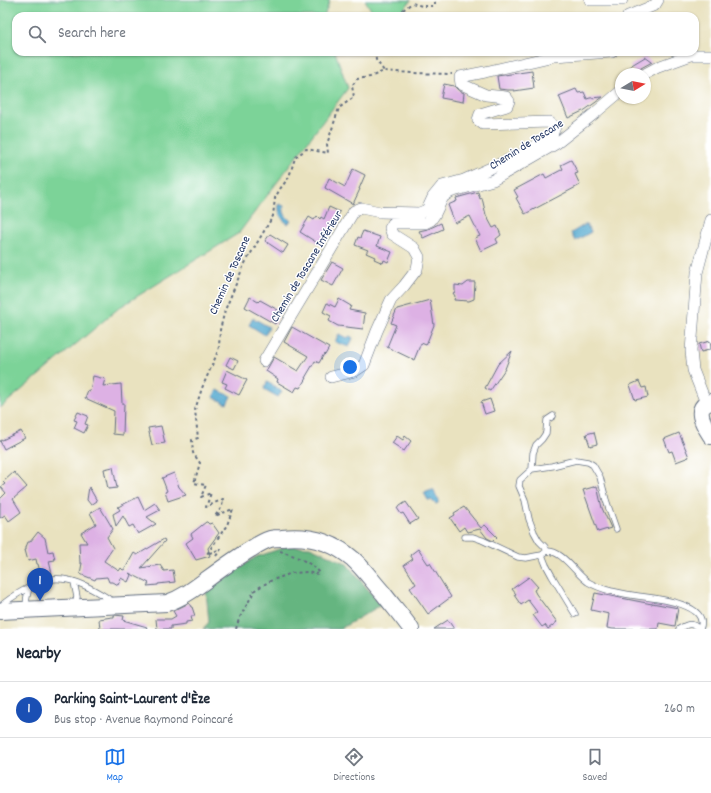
<!DOCTYPE html>
<meta charset="utf-8">
<style>
body{margin:0;font-family:Dekko,sans-serif;background:#f6f6f7;color:#1f2937}
.compass{position:absolute;left:615px;top:68px;width:36px;height:36px;border-radius:50%;background:#fff;box-shadow:0 1px 3px #0004;rotate:80deg}
.you{position:absolute;left:350px;top:367px;width:14px;height:14px;margin:-10px;border:3px solid #fff;border-radius:50%;background:#1a73e8;box-shadow:0 0 0 6px #1a73e833}
.badge{display:grid;place-items:center;width:26px;height:26px;border-radius:50%;background:#1a73e8;color:#fff;font-size:13px;font-weight:700}
.pin{position:absolute;translate:-50% -33px;filter:drop-shadow(0 1px 2px #0008)}
.pin::after{content:'';position:absolute;top:21px;width:14px;height:12px;background:inherit;clip-path:polygon(0 0,100% 0,50% 100%)}
.list{margin:0;padding:0;list-style:none}
h2{display:flex;justify-content:space-between;align-items:center;height:52px;margin:0;padding:0 16px;font-size:17px}
h2 small{font-size:13px;font-weight:400;color:#747a83}
.list li{display:grid;grid-template-columns:26px 1fr auto;gap:12px;align-items:center;box-sizing:border-box;height:56px;padding:0 16px;border-top:1px solid #e0e1e3}
.list b{display:block;font-size:15px;white-space:nowrap}
.list p{margin:0;font-size:13px;white-space:nowrap;color:#747a83}
.list em{font-size:13px;font-style:normal;color:#747a83}
.icon{flex:none;width:22px;height:22px;fill:none;stroke:currentColor;stroke-width:2;stroke-linecap:round;stroke-linejoin:round}
.map{position:relative;flex:none;width:711px;height:629px;overflow:hidden}
.search{position:absolute;background:#fff;box-shadow:0 1px 3px #0004;left:12px;right:12px;top:12px;height:44px;display:flex;align-items:center;gap:10px;box-sizing:border-box;padding:0 14px;border-radius:12px;color:#747a83;font-size:15px}
.sheet{height:108px;background:#fff}
nav{display:flex;justify-content:space-around;align-items:center;box-sizing:border-box;height:56px;border-top:1px solid #e0e1e3;background:#fff;font-size:11px;color:#747a83}
nav a{display:grid;justify-items:center;gap:2px}
nav .on{color:#1a73e8}
.map>svg:first-child{display:block}
.green{fill:#7cd398;stroke:#4c817b}
.forest{fill:#65b580;stroke:#40726f}
.water{fill:#52a9cf;stroke:#366c96}
.building{fill:#ddb1e4}
.lines{fill:none;stroke-linecap:round;stroke-linejoin:round}
.lane-casing{stroke:#636e80;stroke-width:7}
.street-casing{stroke:#636e80;stroke-width:12}
.secondary-casing{stroke:#636e80;stroke-width:18}
.path{stroke:#636e80;stroke-width:2;stroke-dasharray:3 3;stroke-linecap:butt}
.lane{stroke:#fff;stroke-width:5.5}
.street{stroke:#fff;stroke-width:11}
.secondary{stroke:#fff;stroke-width:16}
.labels{text-anchor:middle;stroke-width:3;stroke-linejoin:round;paint-order:stroke}
.street-label{font-size:12px;fill:#1b2f5e;stroke:#fff}
</style>
<div class="map">
<svg width="711" height="629" viewBox="0 0 711 629">
<rect width="100%" height="100%" fill="#fff"/>
<filter id="ink" filterUnits="userSpaceOnUse"><feTurbulence type="fractalNoise" baseFrequency=".025" numOctaves="2"/><feDisplacementMap in="SourceGraphic" scale="8" xChannelSelector="R" yChannelSelector="G"/><feConvolveMatrix kernelMatrix="1 2 1 2 8 2 1 2 1" color-interpolation-filters="sRGB"/></filter>
<filter id="wash" filterUnits="userSpaceOnUse"><feTurbulence type="fractalNoise" baseFrequency=".012" numOctaves="4" result="noise"/><feDisplacementMap in="SourceGraphic" scale="16" xChannelSelector="R" yChannelSelector="G"/><feGaussianBlur stdDeviation="0.9" result="paint"/><feColorMatrix in="noise" values="0 0 0 0 0 0 0 0 0 0 0 0 0 0 0 0 0 1.4 0 .05"/><feComposite in="paint" operator="in"/></filter>
<g filter="url(#wash)">
<rect width="100%" height="100%" fill="#e9e2bf"/>
<path class="green" d="M0,0H330L324,16H16V52H335L348,88L239,233L120,307L0,408Z
M365,0H411L399,16H375Z"/>
<path class="forest" d="M288,546L310,547L346,563L381,605L340,629H203L209,622L206,591L256,557Z"/>
<path class="water" d="M279,204L284,206C283,212 285,217 291,220L288,224C281,219 278,213 279,204Z
M586,224L591,232L575,241L571,233Z
M253,318L269,327L265,335L249,325Z
M339,334L347,338L350,336L353,338L349,347L335,342Z
M267,382L282,391L278,397L264,389Z
M217,390L231,396L227,404L213,397Z
M432,490H434L436,496L439,499L438,503L436,504L431,500H428L424,493Z"/>
<g id="blocks">
<path class="building" d="M645,57L652,62L641,68L638,73L635,74L630,66Z
M532,71L534,88L514,91V90H508L499,89L497,76Z
M444,84L454,86L458,90L464,93L463,102L441,98Z
M576,89L578,93L584,92L587,99L590,98L603,97L585,110L568,118L559,96Z
M571,160L578,173L575,174L580,185L525,214L516,198L518,197L514,190L544,174L546,178L563,169L561,165Z
M353,169L365,175L359,189H360L353,204L325,188L329,178L345,187Z
M478,192L480,199L482,198L486,215L493,228L497,226L501,235L496,239L498,243L481,251L475,238L480,236L470,216L455,223L448,205L457,201L456,198Z
M329,207L340,212L322,240L319,244L300,232L309,217L314,220L317,216L320,219L321,217L324,219Z
M441,223L443,229L423,238L419,231L428,229Z
M363,231L380,237L377,246L392,252L388,262L384,260L383,263L374,259L375,257L366,253L368,250L355,245L358,237L360,238Z
M270,234L288,245L283,253L265,241Z
M332,262L343,268L333,286L321,280Z
M468,282H475L474,299L469,301L454,300L455,296L453,293L455,292V285L463,286Z
M250,297L258,302L260,300L278,310L275,315L278,317L275,324L245,307Z
M339,299L351,306L349,310L365,313L363,329L338,326L329,321L331,316L323,312L327,303L335,307Z
M430,300L434,325L426,345L421,343L414,360L387,347L396,325L391,323L397,309Z
M292,327L329,348L325,355L324,354L319,363L315,361L305,378H306L300,388L297,387L294,392L277,382L278,379L266,371L274,357L298,371L308,356L284,342Z
M710,341L711,348L709,349V350L701,352L699,344Z
M512,351L505,369L490,391L485,388L498,364Z
M230,357L238,361L234,369L226,365Z
M227,370L247,380L239,395L225,388L227,384L222,382Z
M93,376L105,379L103,386L121,384L122,403H124L123,435L113,434L114,411L85,398L88,390L90,391Z
M639,381L642,388L646,387L648,397L635,400L630,385Z
M490,399L494,411L485,414L481,402Z
M78,412L88,416L85,424L88,425L84,433L74,428L77,421L74,420Z
M161,426L165,443L152,445L148,428Z
M21,431L25,438L4,449L0,441Z
M594,432L597,444L590,446L586,434Z
M679,433L689,457L676,462L672,451L669,452L664,439Z
M397,436L403,440L405,436L411,441L404,451L392,443Z
M113,467L117,488L108,489L104,469Z
M14,472L27,487L13,499L21,512L9,521L5,515L0,518V499L6,493L1,487L5,484L3,482Z
M174,473L179,487L186,495L168,501L165,492L167,491L162,478Z
M597,486L602,508L611,528L598,532L583,490Z
M89,487L97,501L91,505L87,500Z
M138,497L144,510L155,503L160,510L147,517L156,524L138,534L133,525L129,527L123,516L116,526L113,514L120,510L118,507Z
M406,502L418,519L410,524L403,513L401,514L397,508Z
M100,507L113,529L107,537L113,548L104,561L119,571L121,568L123,570L125,569L134,553L137,555L164,539L165,541L141,568L160,565L164,571L173,570L175,582L158,584V585L147,586L149,583L129,573L131,575L128,582L121,578L118,585L113,582H109L107,577L96,578L95,580L80,574L82,563H80L79,543H87L81,533L96,524L90,513Z
M464,507L481,528L485,525L497,537L493,541L487,538L480,529L467,532L464,527L459,531L450,518L455,515L454,513Z
M206,522H207L209,524L212,523L219,533L208,548L210,556L196,560L186,543L193,538L191,534Z
M38,532L45,538L48,552L53,551L55,560L49,561L52,574L41,576L38,564H37L36,559L28,561L25,550H26V547L28,542H30Z
M418,549L428,564L430,563L451,597L428,614L410,588L416,584L404,565L413,559L410,555Z
M529,577L538,587L534,590L536,594L557,622L548,629L545,625L542,627L533,615L537,612L528,600L521,605L514,595L516,594L512,589Z
M595,593L652,604V603L678,608L675,626L659,623L658,629H613L607,628L609,614L591,610Z
M189,603L191,607H192L195,616H191L192,621L186,622V624L171,626V629H157L156,619H171L176,616L173,611Z
M114,615L124,616L123,620L147,627L146,629H100L99,619L112,617H114Z
M448,620L454,629H434Z"/>
</g>
</g>
<g filter="url(#ink)">
<use href="#blocks" fill-opacity="0" stroke="#636e80" stroke-width="1"/>
<g class="lines">
<defs>
<path id="lane" d="M532,469L533,453L536,445L542,439L546,433L547,420L553,416
M465,537H473L482,540L518,557L526,558L536,556L542,555L547,551
M547,551L545,547L539,541L534,532L529,519L525,500L519,486L520,480L532,469L552,466L576,460L588,462L593,465L600,477L606,500L616,529
M547,551C562,550 576,574 588,582C595,586 603,589 611,591C620,593 629,595 638,596C653,598 711,603 700,629
M542,555L546,565L552,576L575,614
M74,582L77,597L74,605
M0,607C7,600 17,594 26,589C31,586 37,583 43,581C67,573 92,588 112,601V602
M28,609C25,601 27,596 29,588
M679,629C687,624 692,622 699,629"/>
<path id="street" d="M590,0H622
M628,16L655,5L658,0
M645,74L658,67L691,55H711
M264,361L354,211L361,208L380,212L419,213L427,210L433,197L442,186L464,180L522,154L552,135L555,127L549,122L483,124L478,120L480,114L507,106L509,101L506,97L486,95L461,84L460,77L485,72L554,56L612,52
M331,377L355,371L364,365L377,331L391,300L404,286L417,269L419,257L414,248L392,234L390,228L393,223H425L431,220L435,214L443,197L450,192L493,180L557,143L595,113L621,91
M706,403L693,370L691,351L697,273L711,220"/>
<path id="secondary" d="M711,402C692,407 704,425 711,436
M0,611L167,603C182,598 194,589 206,580C221,569 236,558 251,549C257,545 264,541 270,539C274,538 278,538 282,538C308,535 333,542 353,559C364,569 373,582 383,593C392,605 402,616 411,629"/>
</defs>
<use href="#lane" class="lane-casing"/>
<use href="#street" class="street-casing"/>
<use href="#secondary" class="secondary-casing"/>
<path class="path" d="M404,16L403,10L412,3L422,6H435V2L434,0
M375,52L376,60L384,71
M216,556L221,549L207,554L227,525L233,509L215,516L222,507L223,499L206,507L211,493L201,497L206,485L194,483L200,463L193,453L192,440L198,438L195,410L202,388L216,356L219,347L220,330L225,310L244,265L273,216L275,198L280,189L289,177L295,158L306,149L328,153L327,144L339,108L354,97L352,86L357,79L370,77L384,71L411,73L452,74
M236,629L239,619L255,590L270,581L292,573L308,572L315,574L320,573C311,562 293,555 280,551"/>
<use href="#lane" class="lane"/>
<use href="#street" class="street"/>
<use href="#secondary" class="secondary"/>
</g>
</g>
<g class="labels">
<g class="street-label">
<text transform="translate(526 144) rotate(-32)" y="4">Chemin de Toscane</text>
<text transform="translate(306 266) rotate(-59)" y="4">Chemin de Toscane Inférieur</text>
<text transform="translate(229 275) rotate(-66)" y="4">Chemin de Toscane</text>
</g>
</g>
</svg>
<svg class="compass" viewBox="-18 -18 36 36"><path d="M0-13l5 13h-10z" fill="#e53935"/><path d="M0 13l5-13h-10z" fill="#747a83"/></svg>
<div class="you"></div>
<div class="pin badge" style="left:40px;top:601px;background:#1a4fb4">1</div>
<div class="search"><svg class="icon" aria-label="search" viewBox="0 0 24 24"><circle cx="10" cy="10" r="6"/><path d="M15 15l6 6"/></svg>Search here</div>
</div>
<section class="sheet">
<h2>Nearby<small></small></h2>
<ul class="list">
<li><span class="badge" style="background:#1a4fb4">1</span><div><b>Parking Saint-Laurent d'Èze</b><p>Bus stop · Avenue Raymond Poincaré</p></div><em>260 m</em></li>
</ul>
</section>
<nav>
<a class="on"><svg class="icon" aria-label="map" viewBox="0 0 24 24"><path d="M3 6l6-2 6 2 6-2v14l-6 2-6-2-6 2zM9 4v14M15 6v14"/></svg>Map</a>
<a><svg class="icon" aria-label="directions" viewBox="0 0 24 24"><path d="M12 3l9 9-9 9-9-9zM9 14v-3h6M13 9l2 2-2 2"/></svg>Directions</a>
<a><svg class="icon" aria-label="saved" viewBox="0 0 24 24"><path d="M7 4h10v16l-5-4-5 4z"/></svg>Saved</a>
</nav>
